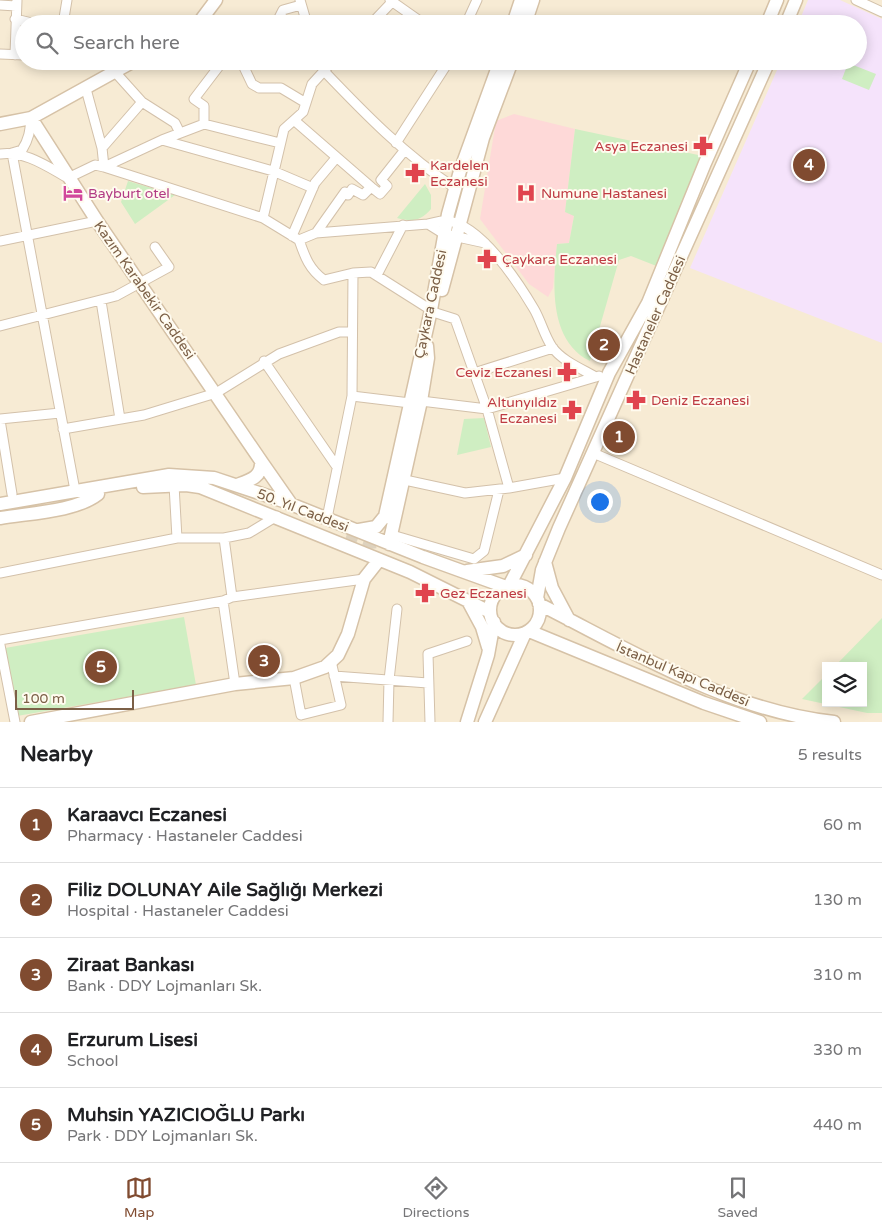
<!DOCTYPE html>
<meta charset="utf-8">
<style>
body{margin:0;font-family:"Varela Round",sans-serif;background:#f6f6f6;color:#202124}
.controls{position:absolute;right:15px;bottom:15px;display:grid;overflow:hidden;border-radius:0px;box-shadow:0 2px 12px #0003}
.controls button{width:45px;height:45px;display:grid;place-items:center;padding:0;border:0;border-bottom:1px solid #e0e0e0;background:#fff;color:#202124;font:25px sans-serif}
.scale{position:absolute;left:15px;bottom:12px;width:119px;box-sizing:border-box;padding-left:5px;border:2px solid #7c6047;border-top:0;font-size:14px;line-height:18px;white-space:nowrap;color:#7c6047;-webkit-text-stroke:4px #fffbef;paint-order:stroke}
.you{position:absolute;left:599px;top:501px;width:18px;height:18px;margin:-12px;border:4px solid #fff;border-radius:50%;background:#1a73e8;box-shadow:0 0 0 8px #1a73e833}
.badge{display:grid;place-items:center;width:32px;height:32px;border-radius:50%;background:#804b30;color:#fff;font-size:16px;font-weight:700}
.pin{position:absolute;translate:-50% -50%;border:2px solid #fff;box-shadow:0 1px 5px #0006}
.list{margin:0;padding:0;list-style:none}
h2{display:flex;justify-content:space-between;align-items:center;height:65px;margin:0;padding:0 20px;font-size:21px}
h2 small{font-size:16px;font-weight:400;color:#757577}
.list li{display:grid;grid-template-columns:32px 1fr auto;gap:15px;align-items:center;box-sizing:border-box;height:75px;padding:0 20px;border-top:1px solid #e0e0e0}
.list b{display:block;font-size:19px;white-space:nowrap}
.list p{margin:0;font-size:16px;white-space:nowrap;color:#757577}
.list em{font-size:16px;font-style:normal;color:#757577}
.icon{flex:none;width:28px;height:28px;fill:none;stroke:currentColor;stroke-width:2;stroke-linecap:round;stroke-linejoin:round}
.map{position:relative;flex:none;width:882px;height:722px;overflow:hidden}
.search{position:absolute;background:#fff;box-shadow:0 2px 12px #0003;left:15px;right:15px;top:15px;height:55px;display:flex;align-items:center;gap:12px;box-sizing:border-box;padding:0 18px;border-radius:28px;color:#757577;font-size:19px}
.sheet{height:440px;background:#fff}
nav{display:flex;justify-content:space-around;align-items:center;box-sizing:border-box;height:70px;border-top:1px solid #e0e0e0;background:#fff;font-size:14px;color:#757577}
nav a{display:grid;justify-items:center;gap:2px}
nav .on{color:#804b30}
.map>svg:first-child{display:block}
.residential{fill:#f7ebd4;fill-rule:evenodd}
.education{fill:#f5e3fb}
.medical{fill:#fed9d8}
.green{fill:#cfeec2}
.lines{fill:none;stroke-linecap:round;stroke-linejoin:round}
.secondary-tunnel{stroke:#ded2be;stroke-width:12;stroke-dasharray:12 6;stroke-linecap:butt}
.street-casing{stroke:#d3c1aa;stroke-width:11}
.secondary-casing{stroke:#d6c2a7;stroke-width:15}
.street{stroke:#fff;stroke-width:9}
.secondary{stroke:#fff;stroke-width:12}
.labels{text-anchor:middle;stroke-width:4;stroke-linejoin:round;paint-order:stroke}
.health-label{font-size:14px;fill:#be3a42;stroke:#fffbef;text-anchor:start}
.hotel-label{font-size:14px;fill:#b23c85;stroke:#fffbef;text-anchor:start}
.street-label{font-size:14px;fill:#7c6047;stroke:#fffbef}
</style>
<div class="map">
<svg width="882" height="722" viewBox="0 0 882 722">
<rect width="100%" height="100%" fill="#fff8e6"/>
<path class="residential" d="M0,0H882V722H0ZM24,24H858V61H24ZM826,666H863V703H826Z"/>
<path class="education" d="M808,0H840L882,19V343L690,268L781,61H858V24H798Z"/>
<path class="medical" d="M514,114L575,129L565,212L574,215L569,243L557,244L553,288L548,297L529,284L480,219L496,121Z"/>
<path class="green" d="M848,63L876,74L869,90L842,79Z
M575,129L703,156L659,267L631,256L619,260L590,361C548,340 553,283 557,244L569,243L574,216L565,212Z
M128,181L175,195L135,224L121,202Z
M425,184L431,195V209C421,221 412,222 397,218Z
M484,418L491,447L457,455L464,419Z
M184,617L196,685L17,716L5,648Z
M882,618V713H867L802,699L826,675V703H863V666H835Z"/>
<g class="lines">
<path class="secondary-tunnel" d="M347,534C358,538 373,549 383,538"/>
<defs>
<path id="street" d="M300,0L307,24
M390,0L424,24
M856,0L882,12
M0,5L16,6
M15,19L36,24
M63,24L67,0
M276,24L283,10L301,5
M371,24L392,2
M466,24L477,0
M0,54L24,55
M15,55L17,0
M241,61L252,84L259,88H281L306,103
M320,61L324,71C365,114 405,155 455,188
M115,72L142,102
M86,89L102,148L104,167
M295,121L371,187
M204,124V106L194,99L223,61
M162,140L273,171L313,188
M396,143L449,61
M102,148L142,102L175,123L180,133
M12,153L74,485
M12,153L22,150C29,139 30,131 31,118
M0,154C24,150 48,167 68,178L95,165L104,167L263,218L299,240L316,233L428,224
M104,167L162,140L204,124L280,143
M263,218L284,129L303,112L312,84L333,61
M316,233L345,192L348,195L352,189L363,195L371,187L380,194L387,186L381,180L404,151
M292,236L315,183L336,158
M299,240C305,257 309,269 324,280L353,273L371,272L431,310
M0,241L97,221
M485,243L444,234L428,224C434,223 441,220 447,221C480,224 518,282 534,309C541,321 544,335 552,347C562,361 582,369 596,377
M377,275L403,225
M101,301L120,419
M436,313L455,319L487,409L509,488
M0,326L116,296L169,267L155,247
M264,361L337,467
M474,373L553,348
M352,396L410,403
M421,401L487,409L599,376
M0,419L60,413
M0,420L12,494
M63,429L144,415L216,393L279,354L339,332H350
M593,453L882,575
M405,480L465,493L509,488L565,478
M174,485L177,538
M327,518L352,396L353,273
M392,535L474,559L484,551L499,490
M224,538L232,597
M0,573L177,538H224L249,533L277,516
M223,601L235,684
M0,640L223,601L232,597L364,579
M0,645L15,722
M334,676L428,683
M294,678L301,715L341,705L331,661
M388,722L389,680L397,609
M430,722L428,654L467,641"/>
<path id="secondary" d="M198,24L216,0
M513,24L521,0
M525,24L533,0
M767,24L777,0
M786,24L796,0
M31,118L97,221L261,461
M0,124L31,118L134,61
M442,290L483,138L512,61
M237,485C251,480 262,477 261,461L291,504
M143,487L186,485L200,487L410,572L490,612
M0,504L169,475L214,478L283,501L423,557L506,587
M0,518C29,513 75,512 98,494
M359,530L376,527L385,516L431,310L448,214L460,171L500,61
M389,544L421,401L428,358L427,346
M545,562L552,588L569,620
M467,571L503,566L526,555
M490 610a25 25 0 1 1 50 0a25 25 0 1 1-50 0Z
M509,586L565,478L609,373L648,303L705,163L750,61
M537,598L542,570L559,528L769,61
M468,601L482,627L488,647
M539,604C632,651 729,711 834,722
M529,631L704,703L760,722
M31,722L235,684L294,678L325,667L338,655L348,634L364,579L379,560
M467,722L488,655L494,622
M485,722L525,633"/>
</defs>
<use href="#street" class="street-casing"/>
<use href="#secondary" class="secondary-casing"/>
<use href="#street" class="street"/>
<use href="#secondary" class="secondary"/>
</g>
<defs>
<symbol id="pharmacy-bare" viewBox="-9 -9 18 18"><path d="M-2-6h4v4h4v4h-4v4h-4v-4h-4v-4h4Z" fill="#e0444e" stroke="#fffbef" stroke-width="2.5" paint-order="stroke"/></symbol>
<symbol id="hotel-bare" viewBox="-9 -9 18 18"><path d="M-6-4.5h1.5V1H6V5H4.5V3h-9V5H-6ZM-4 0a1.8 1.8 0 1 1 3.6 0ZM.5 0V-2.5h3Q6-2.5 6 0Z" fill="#d1479c" stroke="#fffbef" stroke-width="2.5" paint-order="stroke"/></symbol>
<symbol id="hospital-bare" viewBox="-9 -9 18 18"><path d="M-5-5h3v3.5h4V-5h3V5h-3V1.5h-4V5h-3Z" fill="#e0444e" stroke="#fffbef" stroke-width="2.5" paint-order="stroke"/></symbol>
</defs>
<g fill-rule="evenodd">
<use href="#pharmacy-bare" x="689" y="132" width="28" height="28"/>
<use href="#pharmacy-bare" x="401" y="159" width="28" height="28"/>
<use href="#hotel-bare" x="59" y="179" width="28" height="28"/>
<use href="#hospital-bare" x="512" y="179" width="28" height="28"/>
<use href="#pharmacy-bare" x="473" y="245" width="28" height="28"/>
<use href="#pharmacy-bare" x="553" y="358" width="28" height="28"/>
<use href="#pharmacy-bare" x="622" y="386" width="28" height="28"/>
<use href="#pharmacy-bare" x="558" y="396" width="28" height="28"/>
<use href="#pharmacy-bare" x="411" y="579" width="28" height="28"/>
</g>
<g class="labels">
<g class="health-label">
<text x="688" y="151" text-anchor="end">Asya Eczanesi</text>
<text x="430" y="170">Kardelen<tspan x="430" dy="16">Eczanesi</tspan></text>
<text x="541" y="198">Numune Hastanesi</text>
<text x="502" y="264">Çaykara Eczanesi</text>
<text x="552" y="377" text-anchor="end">Ceviz Eczanesi</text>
<text x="651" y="405">Deniz Eczanesi</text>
<text x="557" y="407" text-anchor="end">Altunyıldız<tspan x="557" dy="16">Eczanesi</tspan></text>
<text x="440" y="598">Gez Eczanesi</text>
</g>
<g class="hotel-label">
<text x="88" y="198">Bayburt otel</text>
</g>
<g class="street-label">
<text transform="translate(145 290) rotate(55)" y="5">Kazım Karabekir Caddesi</text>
<text transform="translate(430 304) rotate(-78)" y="5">Çaykara Caddesi</text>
<text transform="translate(655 315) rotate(-66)" y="5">Hastaneler Caddesi</text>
<text transform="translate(303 510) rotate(21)" y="5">50. Yıl Caddesi</text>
<text transform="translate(683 674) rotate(23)" y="5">İstanbul Kapı Caddesi</text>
</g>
</g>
</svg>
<div class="controls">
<button><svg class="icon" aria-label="layers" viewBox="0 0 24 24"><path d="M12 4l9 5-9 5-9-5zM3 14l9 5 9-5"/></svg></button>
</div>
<div class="scale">100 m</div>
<div class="you"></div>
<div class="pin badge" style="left:619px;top:437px">1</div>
<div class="pin badge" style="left:604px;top:345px">2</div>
<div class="pin badge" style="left:264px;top:661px">3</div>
<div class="pin badge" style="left:809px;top:165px">4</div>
<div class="pin badge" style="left:101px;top:667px">5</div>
<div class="search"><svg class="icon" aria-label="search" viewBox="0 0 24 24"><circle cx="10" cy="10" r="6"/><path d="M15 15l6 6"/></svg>Search here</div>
</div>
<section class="sheet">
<h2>Nearby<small>5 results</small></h2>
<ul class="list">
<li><span class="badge">1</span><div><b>Karaavcı Eczanesi</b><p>Pharmacy · Hastaneler Caddesi</p></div><em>60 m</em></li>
<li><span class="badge">2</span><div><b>Filiz DOLUNAY Aile Sağlığı Merkezi</b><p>Hospital · Hastaneler Caddesi</p></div><em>130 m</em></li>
<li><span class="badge">3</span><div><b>Ziraat Bankası</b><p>Bank · DDY Lojmanları Sk.</p></div><em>310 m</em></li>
<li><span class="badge">4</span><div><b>Erzurum Lisesi</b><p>School</p></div><em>330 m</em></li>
<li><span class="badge">5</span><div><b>Muhsin YAZICIOĞLU Parkı</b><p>Park · DDY Lojmanları Sk.</p></div><em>440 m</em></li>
</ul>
</section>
<nav>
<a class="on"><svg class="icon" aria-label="map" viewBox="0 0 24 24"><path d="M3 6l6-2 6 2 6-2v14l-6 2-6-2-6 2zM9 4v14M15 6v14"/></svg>Map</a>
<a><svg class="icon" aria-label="directions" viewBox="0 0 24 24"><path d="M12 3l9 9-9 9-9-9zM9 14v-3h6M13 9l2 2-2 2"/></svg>Directions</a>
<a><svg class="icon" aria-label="saved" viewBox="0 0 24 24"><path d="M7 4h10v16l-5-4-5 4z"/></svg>Saved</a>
</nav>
